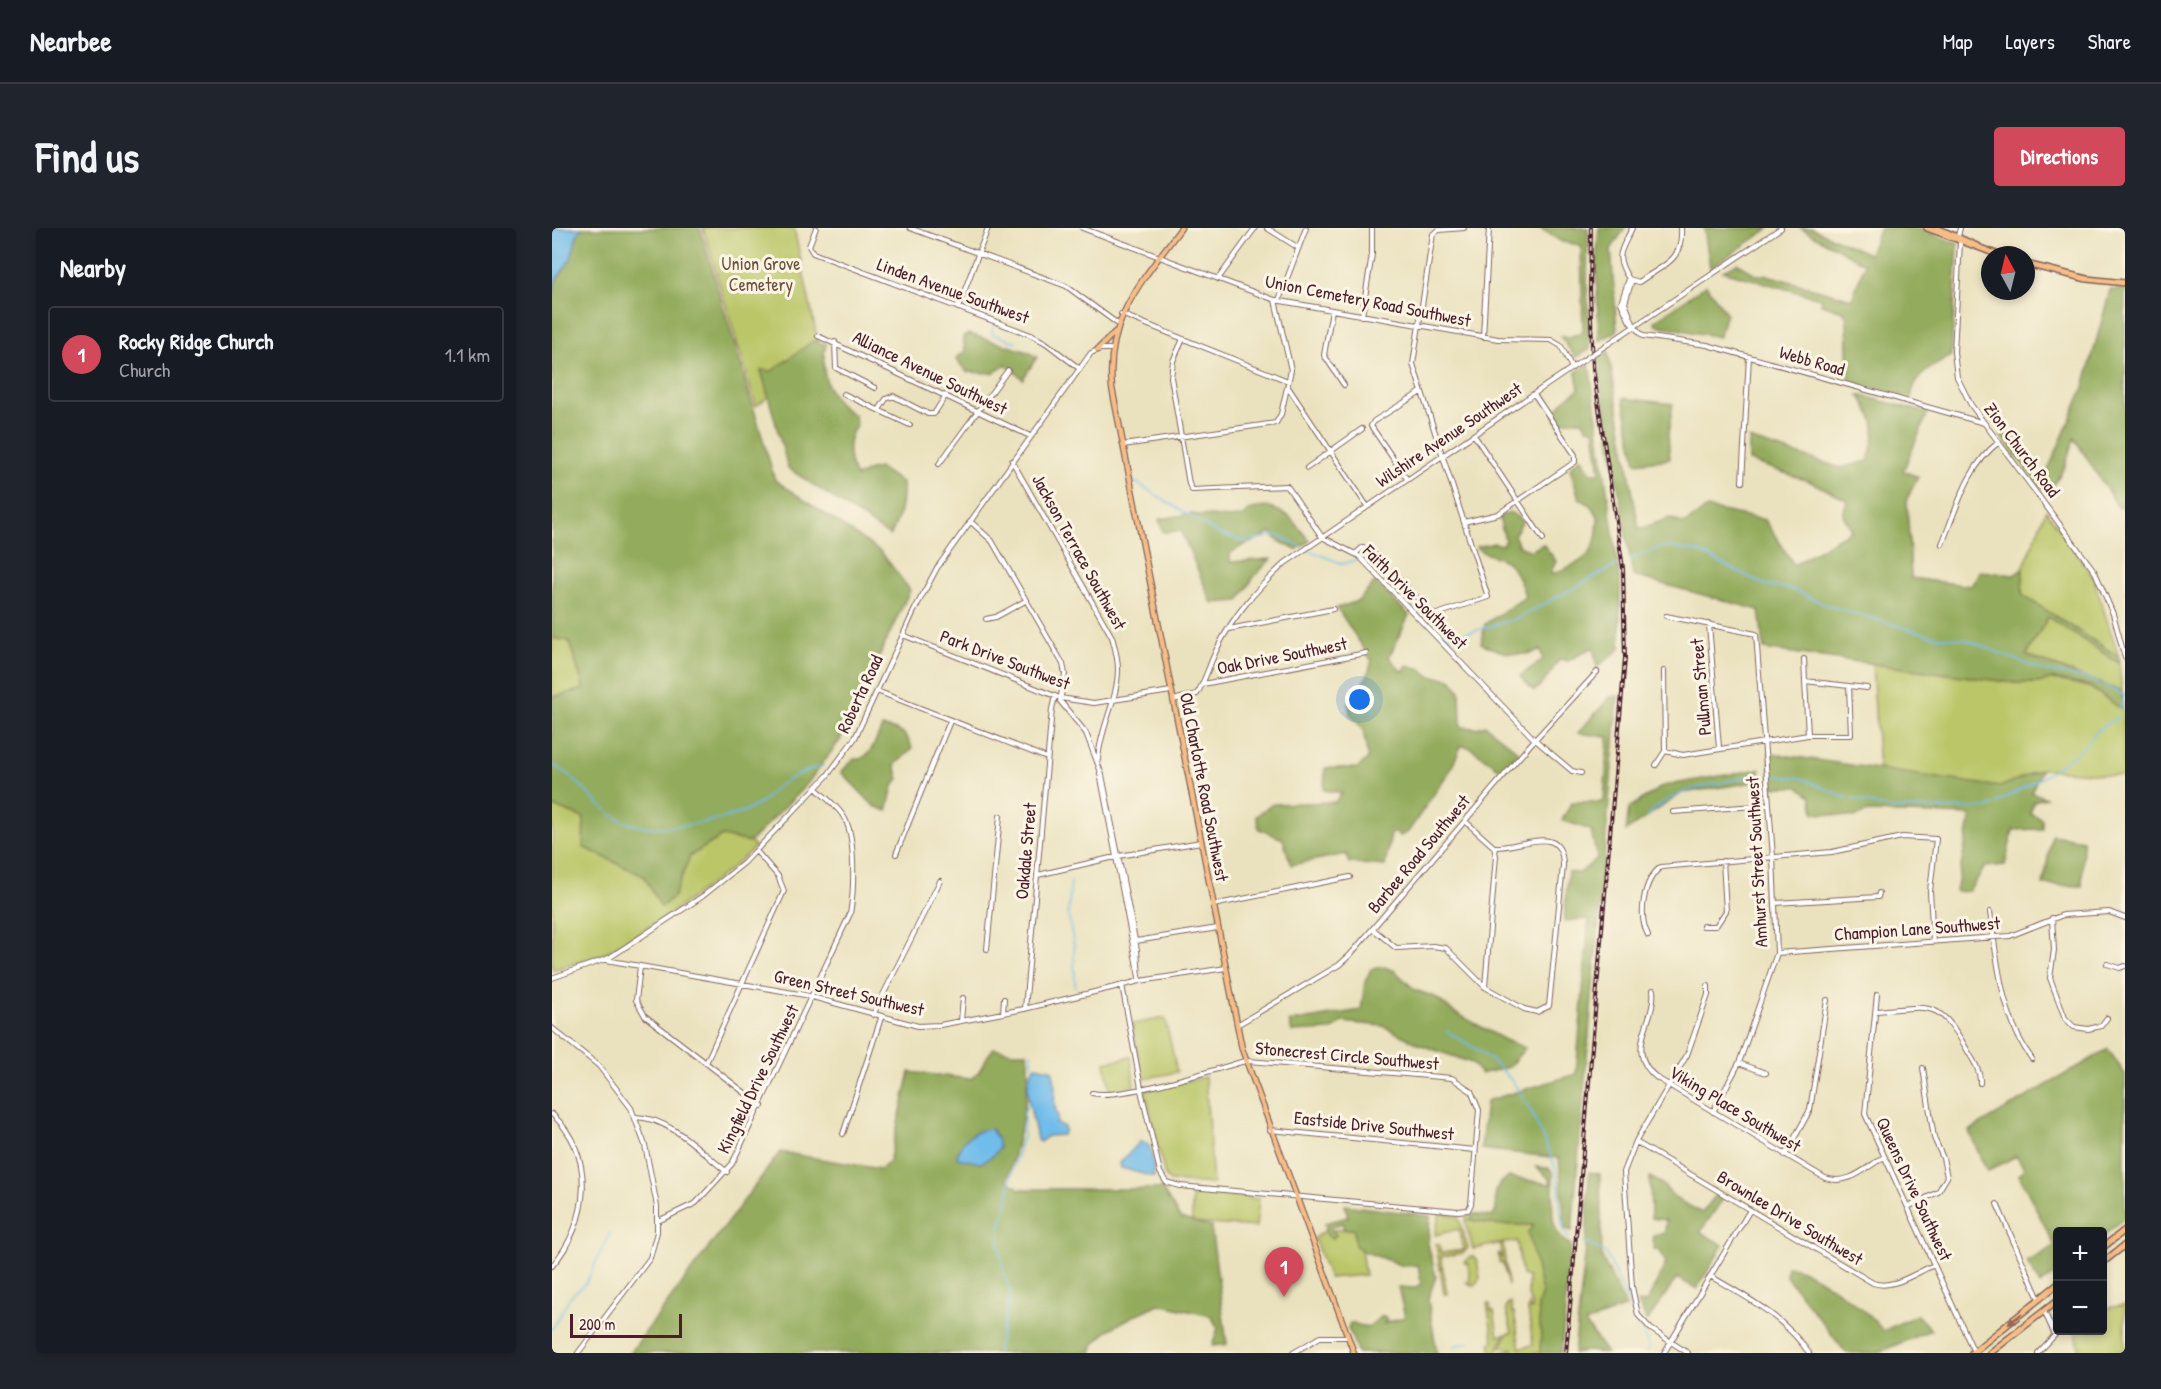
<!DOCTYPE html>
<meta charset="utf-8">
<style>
body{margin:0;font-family:"Patrick Hand",sans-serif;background:#20242c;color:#f1f3f6}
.controls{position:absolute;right:18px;bottom:18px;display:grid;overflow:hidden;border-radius:6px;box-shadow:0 3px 9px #0003}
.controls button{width:54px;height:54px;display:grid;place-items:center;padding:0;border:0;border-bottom:2px solid #363941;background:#171b24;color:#f1f3f6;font:30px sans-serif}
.compass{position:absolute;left:1429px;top:18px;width:54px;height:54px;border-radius:50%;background:#171b24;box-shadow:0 3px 9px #0003;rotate:353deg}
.scale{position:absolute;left:18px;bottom:15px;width:112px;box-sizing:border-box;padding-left:6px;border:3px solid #4a1f2b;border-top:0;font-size:16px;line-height:21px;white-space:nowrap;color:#4a1f2b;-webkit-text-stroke:4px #fcf5e5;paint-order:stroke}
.you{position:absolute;left:808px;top:472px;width:21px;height:21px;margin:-15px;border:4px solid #fff;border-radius:50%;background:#1a73e8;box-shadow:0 0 0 9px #1a73e833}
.badge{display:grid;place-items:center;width:39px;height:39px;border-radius:50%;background:#d1495b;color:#fff;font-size:20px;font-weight:700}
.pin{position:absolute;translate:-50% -50px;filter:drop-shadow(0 2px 3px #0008)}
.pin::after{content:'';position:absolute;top:32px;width:21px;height:18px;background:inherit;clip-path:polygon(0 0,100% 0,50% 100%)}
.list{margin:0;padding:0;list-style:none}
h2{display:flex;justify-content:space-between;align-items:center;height:78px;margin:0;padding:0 24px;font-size:26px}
h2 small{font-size:20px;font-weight:400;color:#9ea1a6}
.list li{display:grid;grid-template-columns:39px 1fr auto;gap:18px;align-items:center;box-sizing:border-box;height:96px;margin:0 12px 12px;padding:0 12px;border:2px solid #363941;border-radius:6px}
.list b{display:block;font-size:22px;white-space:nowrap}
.list p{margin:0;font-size:20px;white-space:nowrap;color:#9ea1a6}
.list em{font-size:20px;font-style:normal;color:#9ea1a6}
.map{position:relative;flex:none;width:1573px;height:1125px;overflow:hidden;border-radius:6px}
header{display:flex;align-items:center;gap:36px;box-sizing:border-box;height:84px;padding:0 30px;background:#171b24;border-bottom:2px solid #363941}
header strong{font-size:28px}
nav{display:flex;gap:33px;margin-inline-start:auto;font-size:21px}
.intro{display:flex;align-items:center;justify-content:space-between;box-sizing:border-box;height:144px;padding:0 36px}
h1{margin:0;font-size:42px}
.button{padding:15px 27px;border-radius:6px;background:#d1495b;color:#fff;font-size:21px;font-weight:700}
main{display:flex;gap:36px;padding:0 36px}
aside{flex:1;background:#171b24;border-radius:6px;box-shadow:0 3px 9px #0003}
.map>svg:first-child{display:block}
.green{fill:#bac668;stroke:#82724a;stroke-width:1.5}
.forest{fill:#93ab5c;stroke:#6e6544;stroke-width:1.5}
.water{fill:#70bcea;stroke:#5d6e8a;stroke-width:1.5}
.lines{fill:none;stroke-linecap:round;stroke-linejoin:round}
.stream{stroke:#70bcea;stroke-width:1.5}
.minor-casing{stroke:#82635e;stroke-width:6}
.major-casing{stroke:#82635e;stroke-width:7}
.highway-casing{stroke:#82635e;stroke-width:8}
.minor{stroke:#fff;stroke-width:4}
.major{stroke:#f6be86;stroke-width:4.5}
.highway{stroke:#f6be86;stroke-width:5}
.rail-casing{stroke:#4a1f2b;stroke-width:4}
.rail{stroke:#fcf5e5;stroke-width:1.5;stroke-dasharray:4.5;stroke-linecap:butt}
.minor-bridge-casing{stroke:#82635e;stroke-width:6;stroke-linecap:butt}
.minor-bridge{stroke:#fff;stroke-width:4}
.oneway{fill:#976754}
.labels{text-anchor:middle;stroke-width:6;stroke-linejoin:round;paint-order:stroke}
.park-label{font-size:18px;fill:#6c513d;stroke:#fcf5e5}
.street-label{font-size:18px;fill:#4a1f2b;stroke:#fcf5e5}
</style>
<header>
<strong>Nearbee</strong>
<nav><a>Map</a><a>Layers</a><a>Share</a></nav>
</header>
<div class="intro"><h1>Find us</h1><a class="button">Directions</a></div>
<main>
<aside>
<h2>Nearby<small></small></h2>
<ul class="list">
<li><span class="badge">1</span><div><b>Rocky Ridge Church</b><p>Church</p></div><em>1.1 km</em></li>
</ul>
</aside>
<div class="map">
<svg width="1573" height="1125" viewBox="0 0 1573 1125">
<rect width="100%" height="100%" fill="#fcf5e5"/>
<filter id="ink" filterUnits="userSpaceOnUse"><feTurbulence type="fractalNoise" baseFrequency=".0167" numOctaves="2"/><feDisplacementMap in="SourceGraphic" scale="12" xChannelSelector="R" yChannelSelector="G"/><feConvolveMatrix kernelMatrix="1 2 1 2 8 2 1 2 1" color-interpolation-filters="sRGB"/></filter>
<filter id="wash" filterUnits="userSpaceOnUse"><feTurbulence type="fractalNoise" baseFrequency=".008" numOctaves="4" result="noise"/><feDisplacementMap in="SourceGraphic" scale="24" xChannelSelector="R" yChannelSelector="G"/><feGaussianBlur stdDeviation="1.35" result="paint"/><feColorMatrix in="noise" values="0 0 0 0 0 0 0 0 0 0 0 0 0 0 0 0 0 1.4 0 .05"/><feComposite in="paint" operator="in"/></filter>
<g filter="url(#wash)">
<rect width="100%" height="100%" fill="#eae2be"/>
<path class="green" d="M151,0H242L269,129L204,178Z
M1494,282L1541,349L1567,429L1470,367L1471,341Z
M1496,389L1567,435L1570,464L1474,427Z
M0,410L17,413L32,461L0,469Z
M1320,436L1463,455H1486L1501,451L1537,459L1571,482V548L1490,541L1448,559L1327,543Z
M0,578L32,590L31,619L92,648L122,668L138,628L170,608L198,614L203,619L175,644L115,688L50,727L0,742Z
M613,790L625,844L590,851L580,796Z
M579,829L582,858L558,863L553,834Z
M653,849L661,956L618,953L613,948L593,862Z
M640,963L707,971L704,999L640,995Z
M919,984L922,986L919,991L982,997L990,1064L986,1078L989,1105L988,1125H947L962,1121L949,1119L955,1106L960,1104L954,1081L956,1075H959L960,1084H962L968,1120L981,1117L976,1082L977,1077L979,1082L981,1080L976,1067V1049L970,1047L965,1013L951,1015L956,1058L951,1035H947L946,1025L950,1031L948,1017L950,1015L921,1021L913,993Z
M888,985L906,988L916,1020L911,1025L889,1029L895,1066H892L884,1016H887L889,1025L912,1022L907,1001L883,1007Z
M802,1001L803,1017L809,1022L813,1047L777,1050L762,1010L774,1002L775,1007H784L780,1002Z
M920,1028L925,1032L928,1050L922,1058L915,1054H918L916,1036L912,1034Z
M935,1076H938L939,1083H942L946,1108L953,1106L944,1125H940L938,1115L942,1114Z
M1573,1077V1123L1528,1125L1524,1103L1550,1102L1551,1081Z"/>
<path class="forest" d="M30,0H148L223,252L329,324L358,362L288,512L255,556L198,614L170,608L138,628L122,668L109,679L92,648L31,619L32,590L0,578V469L32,461L17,413L0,410V72L4,52L19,31L25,7Z
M988,0H1036L1035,55L1038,121L1024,130L1008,108L1017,109L1031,104L1029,17L1010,14Z
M1047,0H1073L1059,21L1065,103L1047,113L1044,36Z
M1152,0H1218L1158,40Z
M1248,0H1259L1317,26L1328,0H1367L1406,16L1399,128C1381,139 1362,146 1359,170L1297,153L1295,90L1291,83L1269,76L1270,71L1171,43L1185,35L1205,47H1215L1300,71L1313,36Z
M1154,57L1174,85L1167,109L1104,97L1103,93Z
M1573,61V280L1566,279L1522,210L1513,238L1498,263L1491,262L1449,208L1455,202L1493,249L1532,159L1558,62Z
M417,106L476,124L485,129L471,151L454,137L441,145L415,144L404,131L413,123L411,109Z
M261,113L274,116C267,143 276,175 303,187L304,198C293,212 296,234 304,249L318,242L328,240L350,255C351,276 348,289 338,308L236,240L209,142L220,143Z
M1056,123L1087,301L1118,290L1132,296L1155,280L1213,292L1242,337L1300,302L1291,287L1295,272L1259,254L1197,233V211L1289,240L1316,233C1325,201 1326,195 1307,167L1376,185L1351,243L1366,249L1355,271L1359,350L1419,358L1428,343L1462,347L1471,341L1470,367L1567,429V435L1496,389L1474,427L1570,464L1571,482L1537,458L1501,451L1486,455H1463L1212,421L1207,382L1081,348L1045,132Z
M1037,135L1068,354V421L1045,439L1041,419L1016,433L1008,431C998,443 995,454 982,463L968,448L991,431L988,422C968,431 948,425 929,415L933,396L973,369C971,358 964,342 955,334C946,327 933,329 924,319L942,315L950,317L953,312L947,289L958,284L971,293L962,307L967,318L979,323L991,316L1004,333L999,344L1001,346C1036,331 1045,328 1046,288L1038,277L1027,270L1018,240L1029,229L1039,245H1048L1042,201L1035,200L1031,193H1005L1002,187L1011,173L1027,161L1024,144Z
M1071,170L1121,176L1116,206L1118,231L1084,235Z
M718,279L737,288L758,313L744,322L725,312L719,304C706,314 689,315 678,326V334L719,331L701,350L687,373L660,375L629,303L611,304L607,291L639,286L678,290L691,288C698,279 707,280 718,279Z
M823,354L857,387L837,429L850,444L856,437L869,441L878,448L899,451L908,463L909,499L924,500L933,497L967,524L951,543L917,519L909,518L899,541L856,604L848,608L843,604L839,606L833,638L797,635L794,626L739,637L731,611L707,601L704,588L720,576L783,574L790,565L772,562L773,540H806L816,530L811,501L798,486L796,475L815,449L820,433L785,380L806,373Z
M1066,468L1020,1003L1013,1001L1007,930L929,921L934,873L1024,846L1037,691L1012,693L1016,644L1028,645L1045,630L1039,602L1010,592L1020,574H1052L1056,509L1026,505L1058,469Z
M330,499C345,501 357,505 360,521L343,537L347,551L341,558L335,583L322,578L289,544L302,531C318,533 324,512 330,499Z
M1217,525L1448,559L1490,541L1479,564L1494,570L1482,573L1478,585L1490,591V601L1461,602L1453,637L1433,639L1417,663L1404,664L1419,587L1316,584L1302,589L1262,585L1259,568L1246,559H1220Z
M1208,541L1209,553L1130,565L1074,603L1077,580L1111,558Z
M1500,607L1531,612L1530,658L1491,657Z
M832,739L843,743L863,762L883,769L902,784L953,812L973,820L957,839L929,846L920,835L869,817L831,798L790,794L780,802L740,804L737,794L809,782L813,754L819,741Z
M442,820L460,824H475C480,859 465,918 455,952L468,961H610L628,990L659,999L675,1116L660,1118L666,1100L659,1088L607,1076C589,1085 542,1103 539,1125H78L228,924L328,941L337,934L358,844L419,851C430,845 432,829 442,820Z
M1556,821L1573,846V990L1551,1008L1550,1004H1506L1505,1044L1488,1057L1475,1034L1503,1018L1467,947L1472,940L1464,928L1435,944L1417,903Z
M984,939L997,940L1001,945C1003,969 992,1004 1019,1017L1009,1125H988L989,1105L986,1078L990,1064L976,1004L982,997H944L918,992L922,986L940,989L944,983C943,967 941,958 957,949L998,956V951Z
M1037,944L1048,946L1050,1029L1074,1079L1033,1095L1055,1125L1034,1123L1022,1125L1034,1020Z
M1098,949L1110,956L1124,971L1150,985L1164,967L1171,971L1148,1004L1171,1017L1145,1061L1125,1050L1095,1093L1086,1075L1095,1074L1114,1035L1109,1024L1102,1021L1101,1008L1113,1005L1114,992L1099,990Z
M793,977L878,988L876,1016L884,1049L876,1071L885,1125H806L796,1100L798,1095C824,1101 811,1100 831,1088L835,1092L831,1096L853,1089L846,1059L863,1060L869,1055L866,1037L851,1038L811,1023L803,1017L802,1001H791V995L778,999L784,1007L780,1011L775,1007L773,995L796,989Z
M1235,1038C1260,1041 1316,1082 1331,1103L1365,1087L1379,1102L1325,1125H1294L1234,1048Z"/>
<path class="water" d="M0,0H30L25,7L19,31L4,52L0,72Z
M484,838L500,842C507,859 498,871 506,889L504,895L512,899L513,902L510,907L495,908L488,914L485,912C483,892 466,853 484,838Z
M439,901L445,910L447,920L442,927L429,935L405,930C406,913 423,901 439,901Z
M588,914L595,915L600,925L602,949L569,940L568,935Z"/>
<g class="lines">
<path class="stream" d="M410,78L438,89
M441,96L440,106L464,114
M577,234L580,252L665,305L693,314L725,307L749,319
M756,322L791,336L817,328C844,352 864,396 900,409L964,391L1065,337
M1077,332L1104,320L1118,319L1147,324L1213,357L1239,361L1274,377L1381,408L1413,411L1492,443L1533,450L1573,467
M1569,482L1572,468
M0,537C30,550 45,584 76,595C105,606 178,593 205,577C213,573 218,564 225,559C238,550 256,541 271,538
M1218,548L1249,550L1292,569L1340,581L1436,580L1494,547L1530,521L1547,501L1568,488
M1095,589C1116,566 1140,560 1169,555C1184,552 1196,547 1211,548
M519,654L516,686L522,718L523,759
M894,803C947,833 967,851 990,908C999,928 1003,933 1006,956C1009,972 1006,998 1017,1010
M479,825L481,841
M1031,1014L1054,1025L1080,1083
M451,1041L447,1017L448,1000L455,976L460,943L471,909L472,884L477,874
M1083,1088L1097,1118L1095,1125
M0,1101L18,1069L34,1055L58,1005
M902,1120L904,1117L917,1115
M445,1125L459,1065L451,1044"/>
</g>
</g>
<g filter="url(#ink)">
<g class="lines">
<defs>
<path id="minor" d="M264,0L257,18L261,25L479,107L494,115L528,141
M358,0L514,58L566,96
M530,0L723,72L946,111L999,112L1009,118L1020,140
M715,0L745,19
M1080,0C1070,23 1061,26 1077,51L1087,54C1112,36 1131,34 1129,0
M1406,8L1408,0
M1408,14L1402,124L1405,149L1419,177L1543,344L1561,386L1573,430
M666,51L703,0
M1077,51L1069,75L1078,94L1091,108L1155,117L1432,195
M1080,52L1073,75L1082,98
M727,72L754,0
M406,80L436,0
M780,82L772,127L792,157
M569,86L736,153
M810,88L820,26V0
M266,108L478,208
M931,109L937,0
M631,111L621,133L619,149L637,256L640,262L735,258L770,309L807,328L981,510L1020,543L1029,545
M283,114L284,140L323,160
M1056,116L1229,0
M736,159L815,278
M292,166L358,197
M327,182L334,171L341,168L376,186H382L394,167
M922,207L991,311
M571,217L724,195L729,186L739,142L723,72
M460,233L560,409C563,420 566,430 566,441C566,472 548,500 546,532
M387,236L456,142
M755,240L810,201
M855,251L819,198L822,193L869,164
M1190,254L1197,129
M418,293L440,313L511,436L513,446L508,473L534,505L550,547L585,722L587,750
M912,294L946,286L1023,234V227L982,166
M1390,316C1405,280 1415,238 1447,214
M803,326L810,320L817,321L882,387L936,369L861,136L881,6L887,2L912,0
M1114,388L1204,406L1221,629L1225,725L1187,835L1161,884
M434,391L444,389L475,372
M1157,396L1167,520
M677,401L781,381
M351,407L508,470L542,475L619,463
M1252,431L1253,453
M1112,443L1113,523
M651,456L814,425
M1297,458L1315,460
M325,463L495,530
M621,472L645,466C654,451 658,434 666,419C682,386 706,360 733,335L1030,133
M1104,537L1113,523L1131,527L1256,507H1299L1297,458L1253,453L1256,507
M548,545L587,749
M1121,584L1217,577
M344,626L398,493
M486,647L567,628L649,614
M1223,675L1326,669L1327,665
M661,677L798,649
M1438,684C1445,732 1450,791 1480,831
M1500,690L1502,722L1498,750L1513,790L1522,799L1536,801L1549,798L1555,790
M1151,698H1164L1174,683L1171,633
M821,701L844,720L881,718L894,720L933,759L972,781L985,784L997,778L1011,638C1011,593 968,621 942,619L913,593
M1096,707C1086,688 1091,652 1109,639L1280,624L1350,609L1384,611L1378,663L1381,714
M584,713L666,700
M435,721L448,588
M1225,725L1458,708L1511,687L1557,684L1573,690
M54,732L253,767L366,798L388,797L472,781L588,753L674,740
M1555,736L1568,740L1573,738
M88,739L84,772L93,788L210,878
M0,750L57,730L151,668L192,635L275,548L303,510L363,381L385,340L539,125L548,121H560
M933,759L944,628L942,619
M1101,762C1105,794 1070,821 1105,850L1273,950C1297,958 1313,940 1332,929
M1325,766L1313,886L1422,1124
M473,781L500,481L503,468
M1324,783C1377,779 1386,770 1414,820C1420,831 1429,842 1428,855
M451,785L452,771
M321,787L388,653
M409,793L411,770
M685,797L787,737L798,727L978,517L1045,444
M0,800L47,838L79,880L93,917L105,978V1004L98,1030L26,1125
M154,835L232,663L226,648L204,623
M1187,835L1214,845
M540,865C567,872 661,842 693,833H696L900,850L919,863L927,882L919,976L916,982L906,983L628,958L614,954L608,944L589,862V860L570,757
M0,886C45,928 37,995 0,1038
M83,889C119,890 148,923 175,944
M718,902L923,922
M291,906L329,790
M1084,914L1321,1055C1341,1062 1363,1045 1382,1037
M1233,927L1258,882L1275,772
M1445,976L1487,1071
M1356,979L1386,964L1395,949L1391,930L1382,910L1371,840
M106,993L144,975L180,936L298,686C302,664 304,611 293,591C287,579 273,570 264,560
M1158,1048C1195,1069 1232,1089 1257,1125
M741,1125L768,1109H795
M1112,1125L1198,982
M1136,1125L1099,1101L1086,1087L1080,1059L1072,944L1084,913L1135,827L1156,767V758
M1486,1125L1503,1107L1492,1083"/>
<path id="major" d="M629,0C591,52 553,90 560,160L690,821L802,1125
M545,122L563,104"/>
<path id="highway" d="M1375,0L1447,27
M1385,0L1427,19
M1474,36L1535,51L1573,55
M1550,1020L1573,1002
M1550,1035L1573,1017
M1420,1125L1506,1056
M1438,1125L1506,1072"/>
</defs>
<use href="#minor" class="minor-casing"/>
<use href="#major" class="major-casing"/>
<use href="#highway" class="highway-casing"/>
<use href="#minor" class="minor"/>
<use href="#major" class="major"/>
<use href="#highway" class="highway"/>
<defs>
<path id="rail" d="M1014,1125L1073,430L1071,340L1041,140L1038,65L1039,0"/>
</defs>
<use href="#rail" class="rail-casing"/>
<use href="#rail" class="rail"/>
<defs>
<path id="minor-bridge" d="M1030,133L1056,116"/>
</defs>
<use href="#minor-bridge" class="minor-bridge-casing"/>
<use href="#minor-bridge" class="minor-bridge"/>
</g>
<defs><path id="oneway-solid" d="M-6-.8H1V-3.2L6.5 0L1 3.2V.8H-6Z" transform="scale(1.5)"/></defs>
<use class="oneway" href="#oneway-solid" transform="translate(1463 1091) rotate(141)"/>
</g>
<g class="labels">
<g class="park-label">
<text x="209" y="42">Union Grove<tspan x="209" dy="21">Cemetery</tspan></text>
</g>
<g class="street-label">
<text transform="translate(401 63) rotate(20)" y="6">Linden Avenue Southwest</text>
<text transform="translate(816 73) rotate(11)" y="6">Union Cemetery Road Southwest</text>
<text transform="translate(1260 133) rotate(16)" y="6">Webb Road</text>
<text transform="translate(378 145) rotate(26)" y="6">Alliance Avenue Southwest</text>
<text transform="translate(897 207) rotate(-34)" y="6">Wilshire Avenue Southwest</text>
<text transform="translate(1470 222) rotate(53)" y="6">Zion Church Road</text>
<text transform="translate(527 324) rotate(61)" y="6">Jackson Terrace Southwest</text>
<text transform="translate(863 369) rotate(45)" y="6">Faith Drive Southwest</text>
<text transform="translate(730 428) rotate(-11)" y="6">Oak Drive Southwest</text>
<text transform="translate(453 432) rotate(21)" y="6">Park Drive Southwest</text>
<text transform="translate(1149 459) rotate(-95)" y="6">Pullman Street</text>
<text transform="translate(308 466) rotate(-65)" y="6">Roberta Road</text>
<text transform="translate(652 559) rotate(79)" y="6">Old Charlotte Road Southwest</text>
<text transform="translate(474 623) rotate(-85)" y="6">Oakdale Street</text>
<text transform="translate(867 626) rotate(-50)" y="6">Barbee Road Southwest</text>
<text transform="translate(1205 634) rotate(-93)" y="6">Amhurst Street Southwest</text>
<text transform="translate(1365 701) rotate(-4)" y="6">Champion Lane Southwest</text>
<text transform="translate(297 765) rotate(13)" y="6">Green Street Southwest</text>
<text transform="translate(795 828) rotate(5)" y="6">Stonecrest Circle Southwest</text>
<text transform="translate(206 851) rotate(-64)" y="6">Kingfield Drive Southwest</text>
<text transform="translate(1183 881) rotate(31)" y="6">Viking Place Southwest</text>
<text transform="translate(822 898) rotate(6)" y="6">Eastside Drive Southwest</text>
<text transform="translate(1362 961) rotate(65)" y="6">Queens Drive Southwest</text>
<text transform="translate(1238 990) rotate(31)" y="6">Brownlee Drive Southwest</text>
</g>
</g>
</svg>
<div class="controls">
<button>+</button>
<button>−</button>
</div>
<svg class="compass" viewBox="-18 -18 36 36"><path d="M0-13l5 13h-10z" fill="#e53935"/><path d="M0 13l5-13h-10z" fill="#9ea1a6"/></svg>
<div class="scale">200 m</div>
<div class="you"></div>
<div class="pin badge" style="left:732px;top:1069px">1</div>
</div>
</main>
